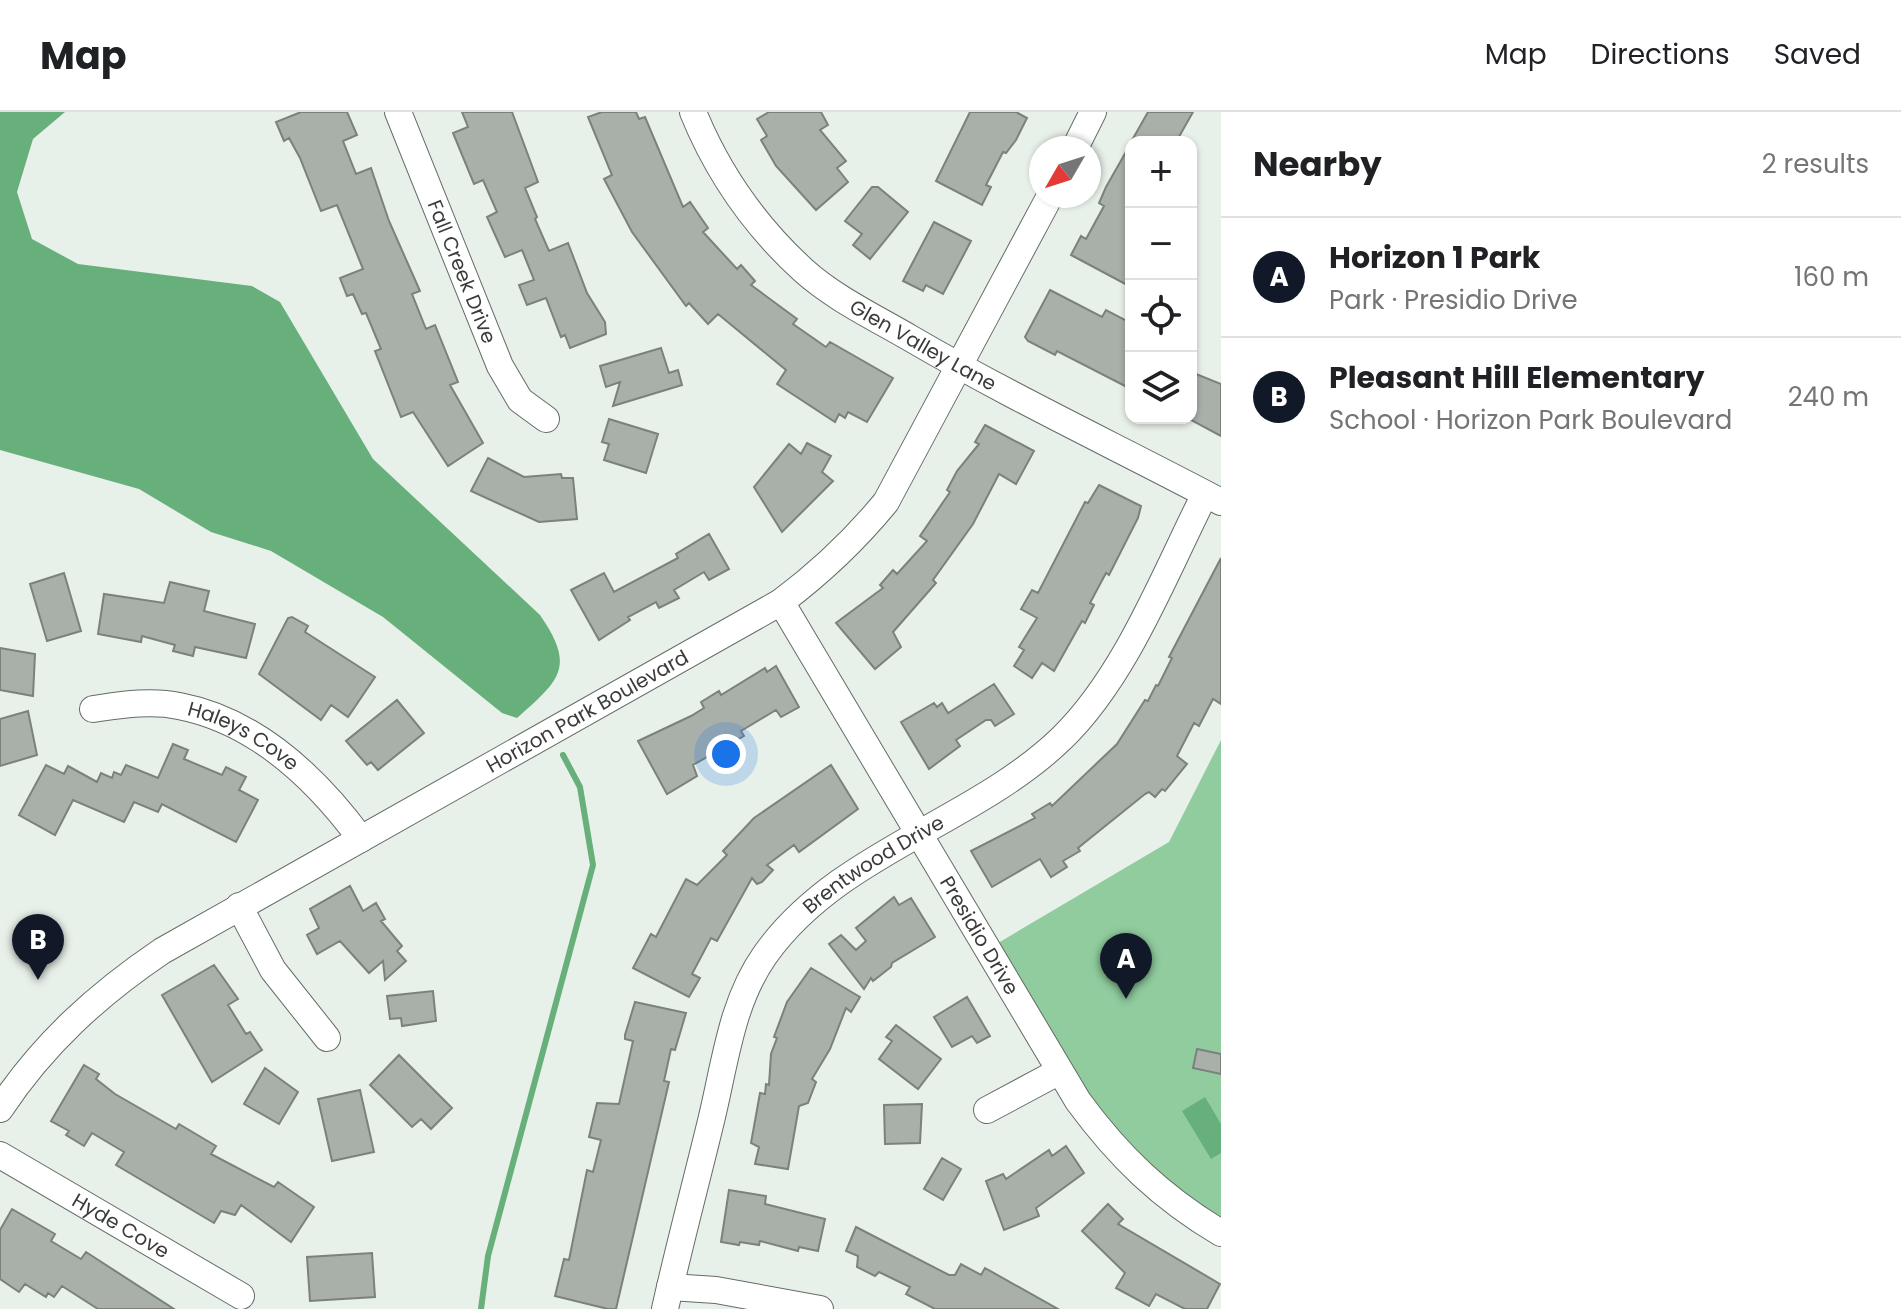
<!DOCTYPE html>
<meta charset="utf-8">
<style>
body{margin:0;font-family:Poppins,sans-serif;background:#f2f2f2;color:#202124}
.controls{position:absolute;right:24px;top:24px;display:grid;overflow:hidden;border-radius:16px;box-shadow:0 2px 6px #0004}
.controls button{width:72px;height:72px;display:grid;place-items:center;padding:0;border:0;border-bottom:2px solid #e0e0e0;background:#fff;color:#202124;font:40px sans-serif}
.compass{position:absolute;left:1029px;top:24px;width:72px;height:72px;border-radius:50%;background:#fff;box-shadow:0 2px 6px #0004;rotate:231deg}
.you{position:absolute;left:726px;top:642px;width:28px;height:28px;margin:-20px;border:6px solid #fff;border-radius:50%;background:#1a73e8;box-shadow:0 0 0 12px #1a73e833}
.badge{display:grid;place-items:center;width:52px;height:52px;border-radius:50%;background:#111827;color:#fff;font-size:26px;font-weight:700}
.pin{position:absolute;translate:-50% -66px;filter:drop-shadow(0 2px 4px #0008)}
.pin::after{content:'';position:absolute;top:42px;width:28px;height:24px;background:inherit;clip-path:polygon(0 0,100% 0,50% 100%)}
.list{margin:0;padding:0;list-style:none}
h2{display:flex;justify-content:space-between;align-items:center;height:104px;margin:0;padding:0 32px;font-size:34px}
h2 small{font-size:26px;font-weight:400;color:#757577}
.list li{display:grid;grid-template-columns:52px 1fr auto;gap:24px;align-items:center;box-sizing:border-box;height:120px;padding:0 32px;border-top:2px solid #e0e0e0}
.list b{display:block;font-size:30px;white-space:nowrap}
.list p{margin:0;font-size:26px;white-space:nowrap;color:#757577}
.list em{font-size:26px;font-style:normal;color:#757577}
.icon{flex:none;width:44px;height:44px;fill:none;stroke:currentColor;stroke-width:2;stroke-linecap:round;stroke-linejoin:round}
.map{position:relative;flex:none;width:1221px;height:1197px;overflow:hidden}
header{display:flex;align-items:center;gap:48px;box-sizing:border-box;height:112px;padding:0 40px;background:#fff;border-bottom:2px solid #e0e0e0}
header strong{font-size:38px}
nav{display:flex;gap:44px;margin-inline-start:auto;font-size:28px}
main{display:flex}
aside{flex:1;background:#fff}
.map>svg:first-child{display:block}
.green{fill:#90cc9e}
.water{fill:#68b07b}
.lines{fill:none;stroke-linecap:round;stroke-linejoin:round}
.stream{stroke:#68b07b;stroke-width:6}
.building{fill:#a8b0a9;stroke:#7a827b;stroke-width:2}
.minor-casing{stroke:#646c66;stroke-width:28}
.minor{stroke:#fff;stroke-width:26}
.labels{text-anchor:middle;stroke-width:8;stroke-linejoin:round;paint-order:stroke}
.street-label{font-size:20px;fill:#393c39;stroke:#fff}
</style>
<header>
<strong>Map</strong>
<nav><a>Map</a><a>Directions</a><a>Saved</a></nav>
</header>
<main>
<div class="map">
<svg width="1221" height="1197" viewBox="0 0 1221 1197">
<rect width="100%" height="100%" fill="#e8f1e9"/>
<path class="green" d="M1221,628V1107C1109,1044 1061,937 998,831L1169,730Z"/>
<path class="water" d="M0,0H65L33,27L17,80L32,127L78,152L252,174L280,190L373,347L540,503C576,555 560,568 517,606L502,601L383,505L271,439L211,420L139,377L0,338Z
M1205,985L1221,1012V1041L1211,1047L1182,999Z"/>
<g class="lines">
<path class="stream" d="M481,1197L488,1144L593,753L580,675L563,643"/>
</g>
<path class="building" d="M301,0H347L357,23L343,29L356,62L371,56L389,109L420,179L412,182L426,217L435,213L458,270L450,273L483,331L448,354L413,300L401,305L375,239L381,237L366,201L362,202L353,182L347,184L340,166L363,157L337,93L321,99L300,46L289,26L284,29L276,10Z
M462,0H512L538,70L525,76L537,105L535,107L549,139L568,131L587,181L605,210L606,222L570,236L565,223L561,225L546,186L527,193L519,173L534,168L522,138L505,145L487,105L497,100L483,68L474,72L453,21L468,15Z
M602,0H636L639,7L645,5L683,95L690,90L708,116L703,120L737,157L741,153L755,169L751,173L797,207L793,212L826,235L830,230L893,266L867,310L848,300L845,306L839,302L835,310L777,272L786,258L718,202L708,212L689,191L686,194L632,120L604,67L612,63L588,5Z
M769,0H821L828,13L820,18L846,49L837,56L848,70L816,98L776,54L761,28L767,24L757,7Z
M970,0H1016L1027,6L1016,28L1006,41L1003,40L986,73L991,75L982,93L936,69Z
M1148,0H1193L1176,30H1131Z
M1131,31V175L1071,143L1081,124L1086,127L1104,94L1099,91L1106,75Z
M872,75H878L908,100L870,147L853,133L862,122L845,109Z
M934,110L971,129L943,182L926,173L923,179L903,169Z
M1050,178L1102,205L1106,198L1131,211V277L1057,239L1055,243L1028,229L1025,225Z
M661,236L669,261L678,258L682,273L613,294L620,270L606,275L600,254Z
M1191,260L1221,272V324L1191,308Z
M609,307L658,322L646,361L604,348L609,332L602,330Z
M985,313L1034,339L1016,372L999,362L973,412L933,468L936,471L893,520L901,535L875,557L836,511L883,476L880,473L893,458L897,462L927,429L920,424L950,380L947,378L957,359L979,332L975,330Z
M807,331L831,344L822,360L833,369L782,420L754,375L789,332L801,342Z
M488,346L524,365L561,362L562,366H573L577,407L539,410L471,379Z
M1099,373L1141,394L1138,406L1109,463L1106,461L1090,491L1094,493L1085,511L1082,509L1054,559L1042,551L1032,566L1014,554L1024,538L1019,535L1037,506L1021,497L1032,478L1038,481L1085,390L1088,391Z
M709,422L729,457L709,468L704,460L674,478L679,486L659,496L656,490L628,505L630,508L599,528L571,478L604,461L614,480L678,446L676,442Z
M1221,446V592L1213,587L1199,614L1194,611L1177,644L1187,652L1165,679L1162,677L1155,685L1149,680L1145,682L1078,736L1080,739L1063,749L1067,755L1051,765L1040,747L992,775L971,739L1035,706L1032,702L1050,691L1052,694L1117,632L1145,588L1148,589L1156,573L1158,574L1172,546L1169,545Z
M64,461L81,519L47,529L30,472Z
M170,470L209,479L204,499L255,512L246,546L195,535L193,544L173,539L175,533L142,524L141,530L98,522L104,482L164,491Z
M292,505L308,514L305,520L375,565L348,605L331,593L321,608L259,562L288,506Z
M0,536L35,542L33,584L0,578Z
M776,554L799,595L781,605L776,598L741,619L744,624L693,653L697,664L667,682L638,629L691,604L704,596L701,590L719,579L721,583L765,556L767,560Z
M994,572L1014,602L995,614L991,608H986L956,628L960,634L929,657L901,610L934,591L937,595L942,591L948,601Z
M397,588L424,621L378,658L371,650L367,653L346,629Z
M28,599L37,643L0,654V607Z
M173,632L188,638L184,647L222,663L226,655L246,665L239,678L258,688L236,730L162,692L158,700L134,690L124,710L73,688L55,723L19,703L46,653L64,662L68,654L97,670L101,661L112,666L114,660L121,663L126,653L158,666Z
M831,653L858,697L799,740L794,733L767,753L773,758L762,770L757,772L752,766L717,829L711,826L692,862L700,866L689,885L633,856L651,822L656,825L686,767L697,773L727,743L723,739L754,706Z
M350,774L363,799L376,791L385,807L381,809L402,834L397,839L406,849L385,868L383,849L369,861L340,829L317,842L307,823L319,816L310,797Z
M894,785L899,793L911,786L935,825L892,851L891,855L873,869L871,866L864,877L829,832L841,823L856,838L866,829L856,816Z
M214,853L238,887L228,893L246,922L250,920L262,938L212,970L162,883Z
M811,856L860,885L851,900L846,896L830,937L812,967L816,970L808,991L799,994L788,1057L755,1052L759,1035L751,1031L760,981L765,982L766,972L769,973L771,942L777,926L774,925L787,890Z
M433,879L436,909L402,914L401,906L390,907L387,884Z
M967,885L990,924L977,931L972,924L952,935L934,905Z
M635,890L686,901L675,938L671,937L664,969L669,970L616,1197H608L555,1184L564,1147L569,1148L587,1058L593,1060L601,1028L589,1025L597,991L619,992L633,929L625,927V923Z
M896,913L941,947L918,977L879,947L892,929L886,925Z
M1197,937L1221,942V962L1193,956Z
M399,943L452,996L431,1017L421,1007L412,1015L370,973Z
M84,953L99,962L96,967L115,982L176,1017L179,1012L216,1034L211,1042L274,1075L278,1070L314,1095L291,1130L241,1093L235,1103L221,1099L214,1111L116,1053L124,1040L92,1021L84,1034L66,1023L69,1019L51,1009Z
M265,956L298,980L279,1012L244,992Z
M360,978L374,1040L332,1049L318,987Z
M922,992L920,1031L885,1032L884,993Z
M1066,1034L1084,1061L1036,1096L1039,1104L1004,1118L986,1069L1003,1062L1006,1067L1049,1038L1052,1044Z
M942,1046L961,1057L943,1088L924,1077Z
M729,1078L766,1084L765,1092L825,1107L818,1139L799,1135L798,1139L760,1129L759,1133L740,1130L739,1133L721,1130Z
M1108,1092L1123,1107L1118,1112L1220,1172L1207,1197H1185L1156,1182L1149,1194L1116,1176L1125,1161L1082,1119Z
M12,1097L55,1122L51,1129L81,1147L86,1140L174,1197H98L62,1174L54,1185L48,1181L46,1185L25,1172L19,1180L0,1167V1118Z
M856,1115L949,1163H955L961,1152L981,1163L985,1156L1058,1197H935L906,1182L910,1175L879,1160L875,1164L857,1155L858,1144L846,1139Z
M372,1141L375,1185L310,1189L307,1145Z"/>
<g class="lines">
<defs>
<g id="minor">
<path id="s1" d="M398,0L500,254L520,288L546,307"/>
<path id="s2" d="M693,0C717,59 755,114 803,158C834,186 874,205 910,226C1011,285 1117,335 1221,390"/>
<path d="M1075,36L1093,0"/>
<path id="s3" d="M781,490L1078,989C1119,1045 1162,1086 1221,1121"/>
<path id="s4" d="M93,597C121,593 151,588 179,594C257,609 316,666 361,727"/>
<path d="M239,794L273,858L327,926"/>
<path id="s5" d="M0,997C43,932 97,883 162,839L781,490C821,460 854,429 886,390L1050,84"/>
<path d="M987,998L1058,960"/>
<path id="s6" d="M0,1043L241,1184"/>
<path d="M670,1175L716,1178L820,1197"/>
<path id="s7" d="M665,1197C679,1134 696,1071 711,1009C725,952 731,891 765,843C838,740 973,712 1062,626C1126,564 1165,461 1205,382"/>
</g>
</defs>
<use href="#minor" class="minor-casing"/>
<use href="#minor" class="minor"/>
</g>
<g class="labels">
<g class="street-label">
<text dy="7" stroke="none"><textPath href="#s1" startOffset="172">Fall Creek Drive</textPath></text>
<text dy="7" stroke="none"><textPath href="#s2" startOffset="336">Glen Valley Lane</textPath></text>
<text dy="7" stroke="none"><textPath href="#s5" startOffset="716">Horizon Park Boulevard</textPath></text>
<text dy="7" stroke="none"><textPath href="#s4" startOffset="158">Haleys Cove</textPath></text>
<text dy="7" stroke="none"><textPath href="#s7" startOffset="512">Brentwood Drive</textPath></text>
<text dy="7" stroke="none"><textPath href="#s3" startOffset="388">Presidio Drive</textPath></text>
<text dy="7" stroke="none"><textPath href="#s6" startOffset="140">Hyde Cove</textPath></text>
</g>
</g>
</svg>
<div class="controls">
<button>+</button>
<button>−</button>
<button><svg class="icon" aria-label="locate" viewBox="0 0 24 24"><circle cx="12" cy="12" r="6"/><path d="M12 2v4M12 18v4M2 12h4M18 12h4"/></svg></button>
<button><svg class="icon" aria-label="layers" viewBox="0 0 24 24"><path d="M12 4l9 5-9 5-9-5zM3 14l9 5 9-5"/></svg></button>
</div>
<svg class="compass" viewBox="-18 -18 36 36"><path d="M0-13l5 13h-10z" fill="#e53935"/><path d="M0 13l5-13h-10z" fill="#757577"/></svg>
<div class="you"></div>
<div class="pin badge" style="left:1126px;top:887px">A</div>
<div class="pin badge" style="left:38px;top:868px">B</div>
</div>
<aside>
<h2>Nearby<small>2 results</small></h2>
<ul class="list">
<li><span class="badge">A</span><div><b>Horizon 1 Park</b><p>Park · Presidio Drive</p></div><em>160 m</em></li>
<li><span class="badge">B</span><div><b>Pleasant Hill Elementary</b><p>School · Horizon Park Boulevard</p></div><em>240 m</em></li>
</ul>
</aside>
</main>
